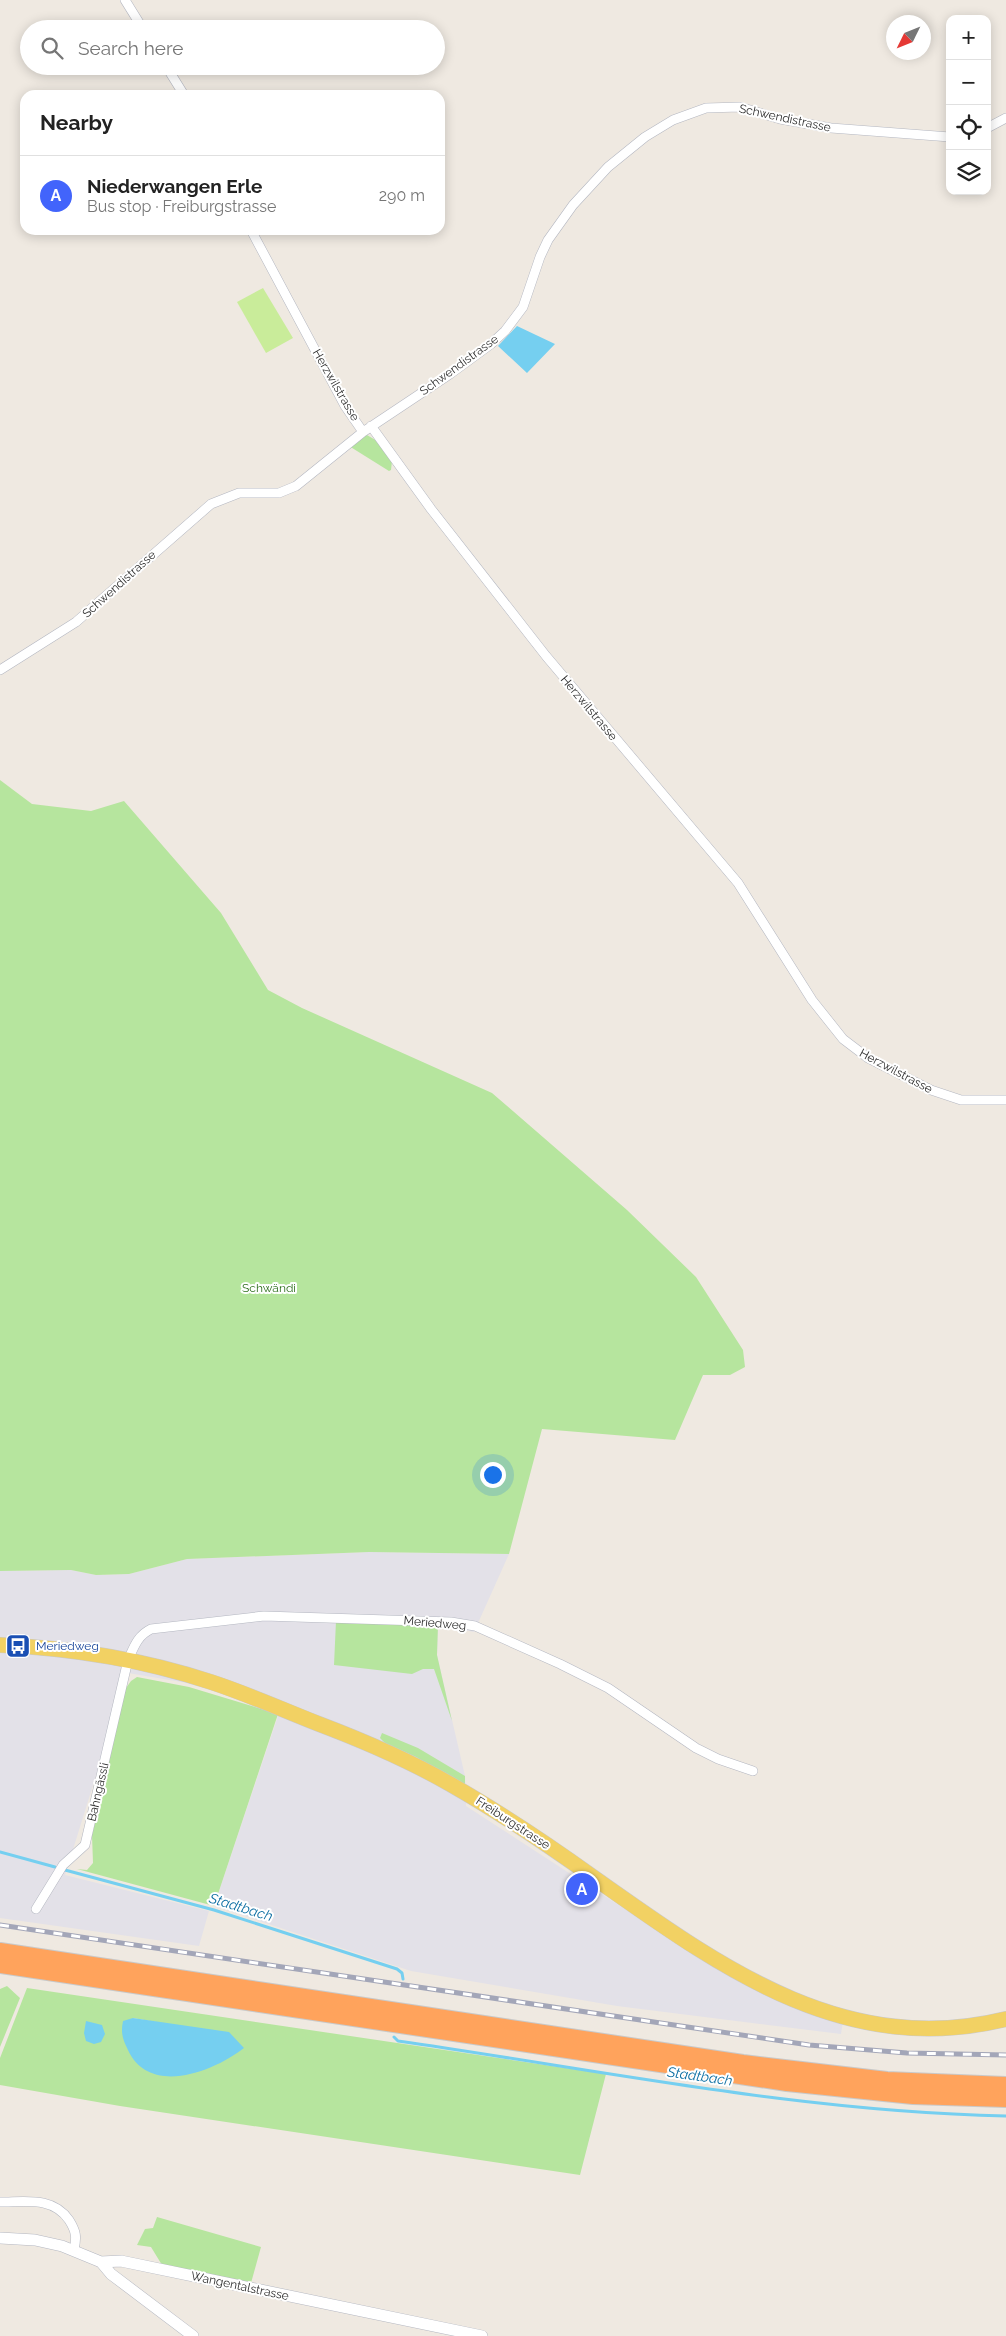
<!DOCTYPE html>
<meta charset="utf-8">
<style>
body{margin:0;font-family:Raleway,sans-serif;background:#f6f6f6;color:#222}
.controls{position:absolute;right:15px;top:15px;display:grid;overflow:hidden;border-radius:10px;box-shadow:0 2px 12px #0003}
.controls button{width:45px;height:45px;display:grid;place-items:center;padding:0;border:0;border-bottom:1px solid #e0e0e0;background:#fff;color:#222;font:25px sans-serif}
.compass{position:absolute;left:886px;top:15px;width:45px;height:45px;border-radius:50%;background:#fff;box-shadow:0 2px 12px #0003;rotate:227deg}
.you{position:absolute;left:492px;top:1474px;width:18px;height:18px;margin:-12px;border:4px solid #fff;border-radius:50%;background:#1a73e8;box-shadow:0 0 0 8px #1a73e833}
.badge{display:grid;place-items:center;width:32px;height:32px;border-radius:50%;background:#4264fb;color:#fff;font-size:16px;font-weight:700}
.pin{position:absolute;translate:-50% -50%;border:2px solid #fff;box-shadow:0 1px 5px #0006}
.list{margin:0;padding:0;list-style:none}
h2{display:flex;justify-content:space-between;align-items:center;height:65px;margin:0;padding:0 20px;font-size:21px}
h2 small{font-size:16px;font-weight:400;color:#767676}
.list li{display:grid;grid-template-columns:32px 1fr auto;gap:15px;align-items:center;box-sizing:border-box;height:80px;padding:0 20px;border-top:1px solid #e0e0e0}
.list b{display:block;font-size:19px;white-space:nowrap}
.list p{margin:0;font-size:16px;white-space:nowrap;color:#767676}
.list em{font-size:16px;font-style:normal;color:#767676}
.icon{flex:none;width:28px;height:28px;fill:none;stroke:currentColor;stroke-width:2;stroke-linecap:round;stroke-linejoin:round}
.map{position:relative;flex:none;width:1006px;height:2336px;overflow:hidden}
.search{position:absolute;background:#fff;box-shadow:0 2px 12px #0003;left:20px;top:20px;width:425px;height:55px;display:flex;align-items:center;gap:12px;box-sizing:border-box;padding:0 18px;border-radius:28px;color:#767676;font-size:19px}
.panel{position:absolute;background:#fff;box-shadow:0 2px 12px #0003;left:20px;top:90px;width:425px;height:145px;border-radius:15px}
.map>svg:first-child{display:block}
.industrial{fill:#e3e1e8}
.green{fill:#b6e59e;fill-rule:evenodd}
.pitch{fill:#c9ec9a}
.water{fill:#75cff0}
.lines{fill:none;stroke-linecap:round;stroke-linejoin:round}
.stream{stroke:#75cff0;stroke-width:3}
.minor-casing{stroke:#b4b7c1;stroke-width:10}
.tertiary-casing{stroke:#b4b7c1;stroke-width:12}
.primary-casing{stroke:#c9c9c9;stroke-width:16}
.motorway-casing{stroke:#c9c9c9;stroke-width:18}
.minor{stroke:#fff;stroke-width:9}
.tertiary{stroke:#fff;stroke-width:11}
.primary{stroke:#f2d163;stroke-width:15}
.motorway{stroke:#ffa35c;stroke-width:16}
.rail-casing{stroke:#a3a6b8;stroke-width:5}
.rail{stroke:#fff;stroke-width:3;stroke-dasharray:9;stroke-linecap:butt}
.labels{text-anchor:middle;stroke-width:4;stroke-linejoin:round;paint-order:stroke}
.street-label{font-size:12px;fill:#2e2e2e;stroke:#fff}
.park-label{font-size:12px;fill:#2c6e1b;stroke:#fff}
.transit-label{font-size:12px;fill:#164399;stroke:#fff;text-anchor:start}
.water-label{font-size:14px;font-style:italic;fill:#0d6fa3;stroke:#fff}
</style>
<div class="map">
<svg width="1006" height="2336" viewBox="0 0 1006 2336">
<rect width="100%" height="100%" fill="#efe9e1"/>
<path class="industrial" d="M369,1552L509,1554L474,1632L438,1625L437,1655L465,1776L466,1806L643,1921L843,2021L841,2034L617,2006L411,1971L214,1906L279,1713L205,1686L128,1673L65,1875L209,1911L199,1946L0,1918V1571L71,1570L96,1575L129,1574L187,1559Z"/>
<path class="green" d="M367,435L377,441L392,461L391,470L389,471L349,446L362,436Z
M0,780L32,804L91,811L124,801L221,913L268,990L302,1008L492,1093L627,1210L696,1277L743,1350L745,1367L730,1375H703L675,1440L542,1429L509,1554L369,1552L187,1559L129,1574L96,1575L71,1570L0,1571Z
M336,1621L438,1625L437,1655L452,1721L434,1669H423L412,1674L334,1665Z
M137,1677L189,1687L278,1714L214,1906L77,1869L87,1870L93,1863L92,1835L126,1688L131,1681Z
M382,1733L418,1748L465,1776V1786L416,1757L385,1743L380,1738Z
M7,1986L20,1998L0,2047V1989Z
M27,1988L606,2074L580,2175L120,2106L0,2085V2058ZM133,2018L156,2022L134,2060Z
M157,2217L261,2247L251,2283L162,2265L151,2247L137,2245L145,2229L153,2228Z"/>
<path class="pitch" d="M263,288L293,338L266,353L237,302Z"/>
<path class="water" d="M517,326L555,344L527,373L498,346Z
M133,2018L229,2032L244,2048C216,2070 154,2096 130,2054C124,2042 120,2035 123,2021Z
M86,2021L102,2025L105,2034L101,2042L94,2044L86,2041L84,2033Z"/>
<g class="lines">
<path class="stream" d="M0,1852L55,1867
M65,1870L214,1910L397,1969L402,1973L403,1979
M394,2037L398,2041C600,2070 801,2112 1006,2116"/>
<defs>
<path id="minor" d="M125,0L143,29
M166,66L184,95
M987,128L1006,118
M251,230L345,406L363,432
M371,426L431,509L546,656L738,883L812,1000L843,1039L868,1058L931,1090L961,1100H1006
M0,670L76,622L211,504L239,493H279L296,486L363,432L450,374L491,344L505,331L523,307L540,257L548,240L573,205L608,167L645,137L673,120L706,108L740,107L780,119L831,128L950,137
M36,1909L63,1865L85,1845L128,1660C134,1647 137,1636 151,1629L264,1616L451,1622L475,1626L560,1664L608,1688L696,1748L718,1759L753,1771
M0,2202C25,2202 53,2196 69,2220C76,2231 77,2237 74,2249"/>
<path id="tertiary" d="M0,2238L35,2240L62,2246L101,2262L121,2261L482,2336
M101,2262L111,2274L193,2336"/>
<path id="primary" d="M0,1645C71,1648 144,1660 211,1682C248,1694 283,1710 319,1724C364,1741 408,1760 450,1784C499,1812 547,1844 593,1877C718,1965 843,2059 1006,2019"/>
<path id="motorway" d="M0,1951L743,2063L887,2080L1006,2085
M0,1965L787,2083L913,2096L1006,2099"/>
</defs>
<use href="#minor" class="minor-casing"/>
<use href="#tertiary" class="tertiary-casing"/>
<use href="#primary" class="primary-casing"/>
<use href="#motorway" class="motorway-casing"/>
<use href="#minor" class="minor"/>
<use href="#tertiary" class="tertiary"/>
<use href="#primary" class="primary"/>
<use href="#motorway" class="motorway"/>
<defs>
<path id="rail" d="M0,1925L809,2045L907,2053L1006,2055"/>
</defs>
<use href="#rail" class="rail-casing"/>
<use href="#rail" class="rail"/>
</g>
<defs>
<symbol id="bus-square" viewBox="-11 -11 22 22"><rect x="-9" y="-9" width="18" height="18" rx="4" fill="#1a4fb4" stroke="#fff"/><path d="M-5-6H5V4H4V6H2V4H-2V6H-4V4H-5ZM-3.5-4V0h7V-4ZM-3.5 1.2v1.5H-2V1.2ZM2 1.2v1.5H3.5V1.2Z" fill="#fff"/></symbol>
</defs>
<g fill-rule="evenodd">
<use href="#bus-square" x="4" y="1632" width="28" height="28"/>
</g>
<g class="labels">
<g class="street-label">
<text transform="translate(785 118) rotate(12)" y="4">Schwendistrasse</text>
<text transform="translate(459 365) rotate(-36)" y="4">Schwendistrasse</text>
<text transform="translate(336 385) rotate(60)" y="4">Herzwilstrasse</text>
<text transform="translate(119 584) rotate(-42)" y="4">Schwendistrasse</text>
<text transform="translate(589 708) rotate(50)" y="4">Herzwilstrasse</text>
<text transform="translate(896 1071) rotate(28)" y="4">Herzwilstrasse</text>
<text transform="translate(435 1623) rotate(5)" y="4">Meriedweg</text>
<text transform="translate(98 1792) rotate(-77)" y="4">Bahngässli</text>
<text transform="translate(513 1823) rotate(33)" y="4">Freiburgstrasse</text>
<text transform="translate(240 2286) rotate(12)" y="4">Wangentalstrasse</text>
</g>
<g class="park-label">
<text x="269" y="1292">Schwändi</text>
</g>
<g class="transit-label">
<text x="36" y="1650">Meriedweg</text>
</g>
<g class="water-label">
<text transform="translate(241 1907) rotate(17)" y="5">Stadtbach</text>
<text transform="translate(700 2076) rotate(8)" y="5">Stadtbach</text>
</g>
</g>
</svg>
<div class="controls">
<button>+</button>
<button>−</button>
<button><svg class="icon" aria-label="locate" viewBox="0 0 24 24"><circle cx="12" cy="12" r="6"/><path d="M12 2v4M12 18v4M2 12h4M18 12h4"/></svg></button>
<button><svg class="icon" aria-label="layers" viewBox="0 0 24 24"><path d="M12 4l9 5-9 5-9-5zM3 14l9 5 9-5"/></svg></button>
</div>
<svg class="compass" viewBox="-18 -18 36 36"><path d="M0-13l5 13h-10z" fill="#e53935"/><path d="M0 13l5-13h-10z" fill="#767676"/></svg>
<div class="you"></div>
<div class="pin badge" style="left:582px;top:1889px">A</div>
<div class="search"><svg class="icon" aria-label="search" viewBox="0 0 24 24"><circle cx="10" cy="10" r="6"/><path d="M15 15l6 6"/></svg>Search here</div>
<section class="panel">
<h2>Nearby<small></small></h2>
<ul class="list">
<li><span class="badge">A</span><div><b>Niederwangen Erle</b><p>Bus stop · Freiburgstrasse</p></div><em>290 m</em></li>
</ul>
</section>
</div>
